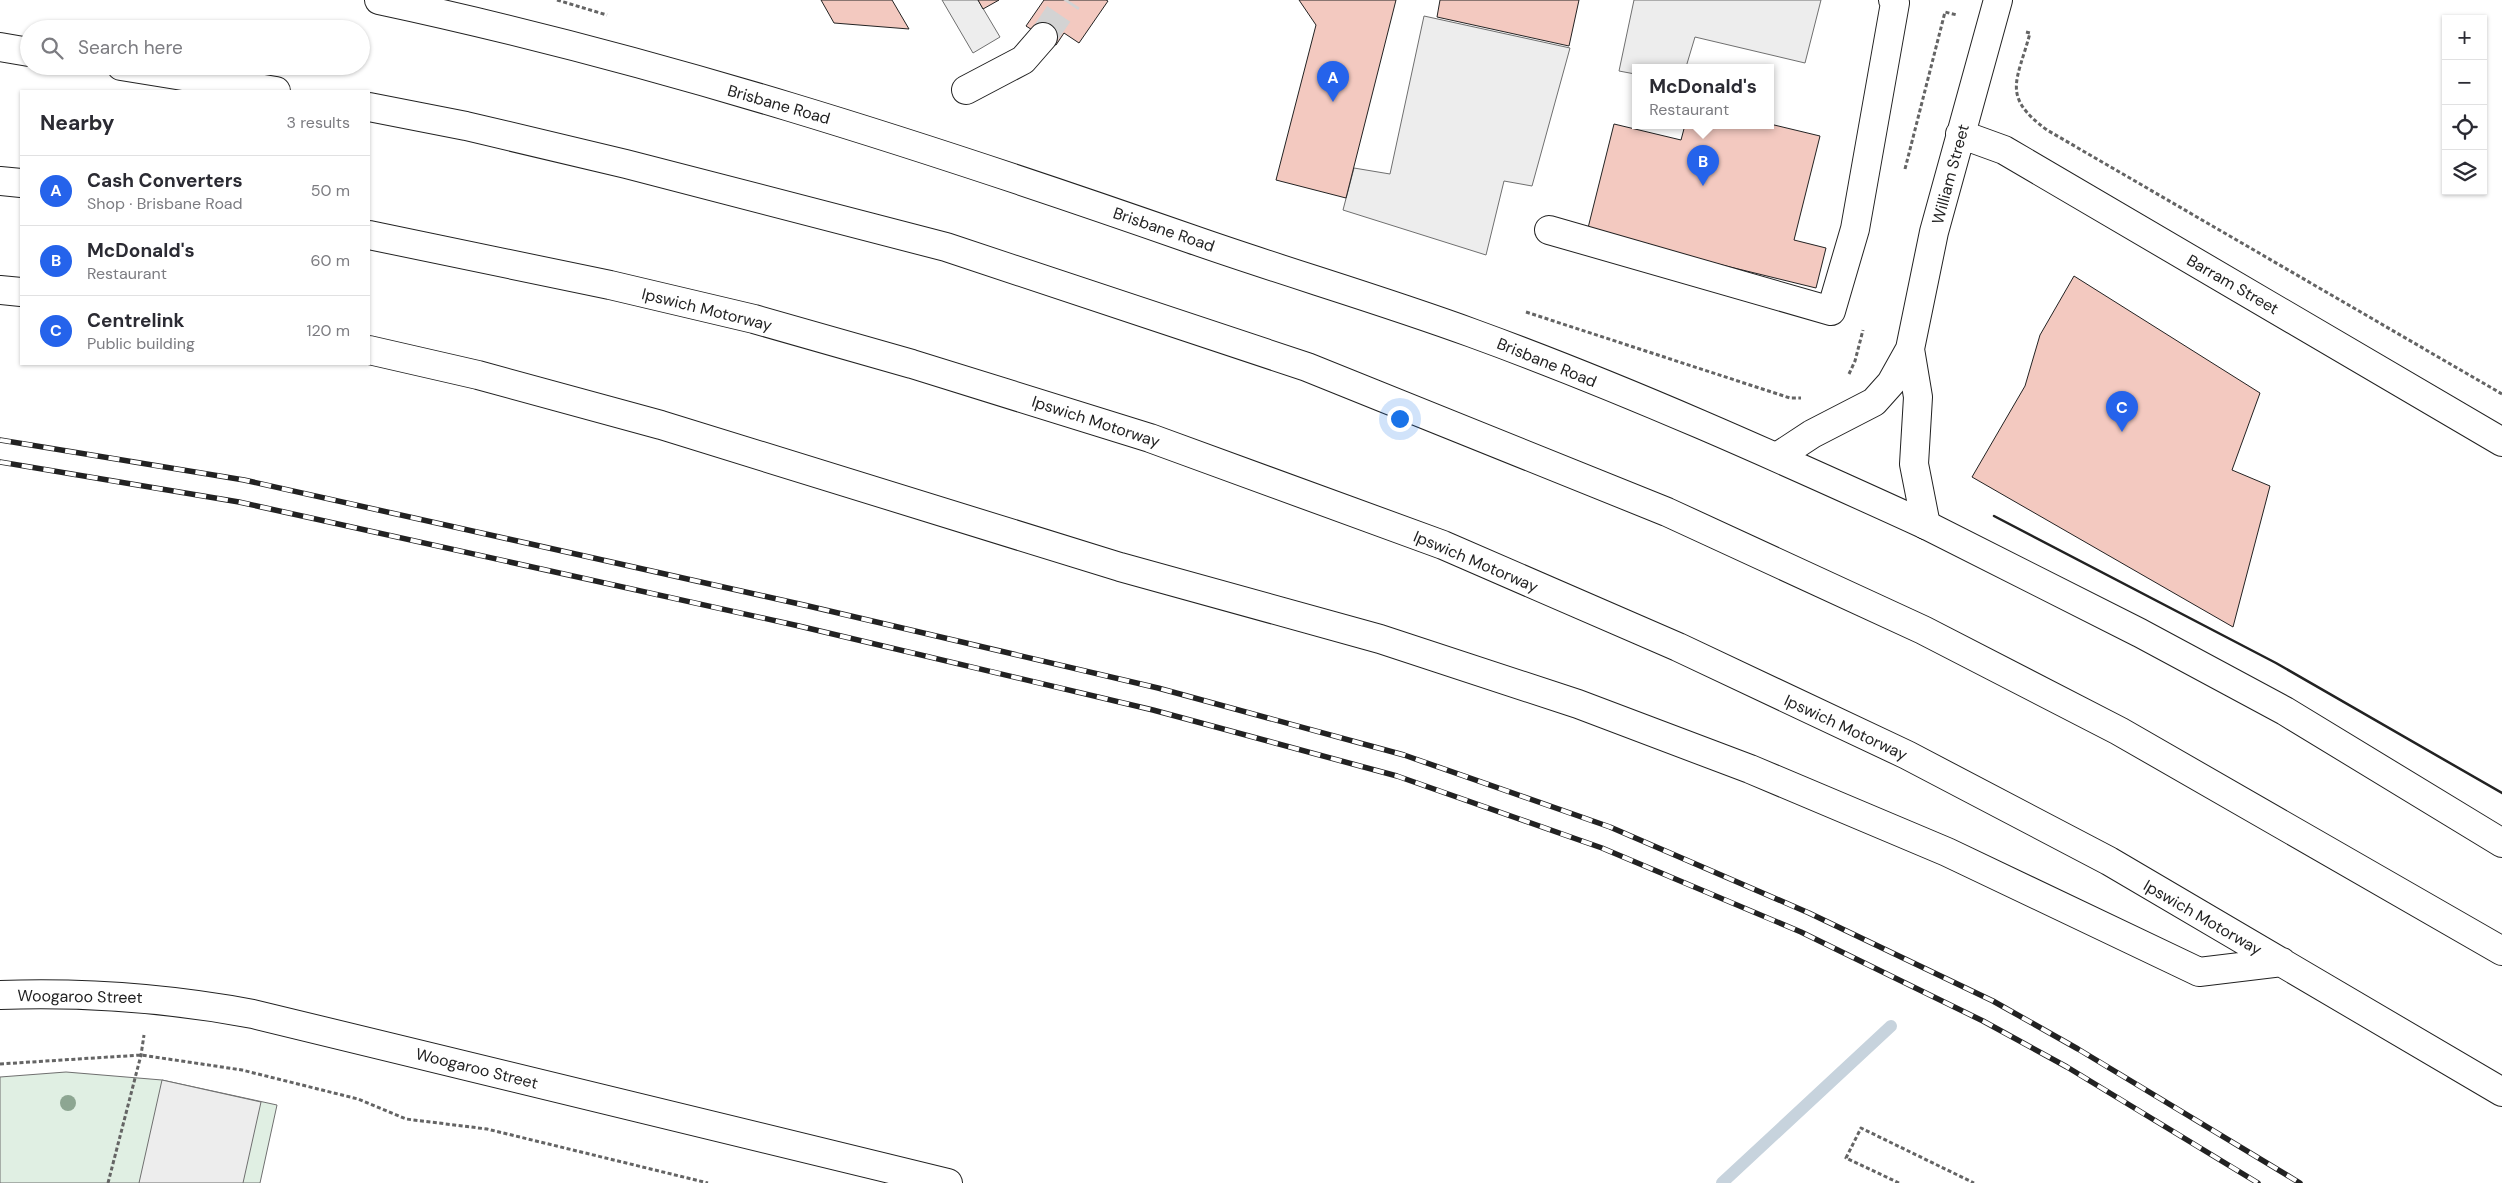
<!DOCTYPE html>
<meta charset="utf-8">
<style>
body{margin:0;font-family:"DM Sans",sans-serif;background:#f2f2f3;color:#2b2b33}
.controls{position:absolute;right:15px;top:15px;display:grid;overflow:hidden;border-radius:0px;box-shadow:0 1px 4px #0004}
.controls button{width:45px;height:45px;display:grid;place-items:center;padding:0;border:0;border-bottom:1px solid #e1e1e2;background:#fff;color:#2b2b33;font:25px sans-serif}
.you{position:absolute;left:1399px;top:418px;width:18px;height:18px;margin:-12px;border:4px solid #fff;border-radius:50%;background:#1a73e8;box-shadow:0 0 0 8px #1a73e833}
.badge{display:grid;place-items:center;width:32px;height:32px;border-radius:50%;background:#2563eb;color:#fff;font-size:16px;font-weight:700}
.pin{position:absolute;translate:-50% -41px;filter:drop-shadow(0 1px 2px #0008)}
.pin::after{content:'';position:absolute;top:26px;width:18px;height:15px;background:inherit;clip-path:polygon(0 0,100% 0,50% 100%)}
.popup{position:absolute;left:1632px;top:64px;width:142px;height:65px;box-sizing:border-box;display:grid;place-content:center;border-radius:0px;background:#fff;filter:drop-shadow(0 1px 4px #0005);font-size:16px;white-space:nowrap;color:#7c7c81}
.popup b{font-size:19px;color:#2b2b33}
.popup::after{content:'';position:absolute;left:50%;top:100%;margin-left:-10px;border:10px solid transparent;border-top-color:#fff}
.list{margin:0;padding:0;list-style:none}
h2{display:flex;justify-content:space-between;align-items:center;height:65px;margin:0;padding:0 20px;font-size:21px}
h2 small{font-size:16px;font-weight:400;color:#7c7c81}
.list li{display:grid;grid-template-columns:32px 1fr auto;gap:15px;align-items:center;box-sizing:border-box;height:70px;padding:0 20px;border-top:1px solid #e1e1e2}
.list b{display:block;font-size:19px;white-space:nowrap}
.list p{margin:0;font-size:16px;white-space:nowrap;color:#7c7c81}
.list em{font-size:16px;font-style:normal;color:#7c7c81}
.icon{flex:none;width:28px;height:28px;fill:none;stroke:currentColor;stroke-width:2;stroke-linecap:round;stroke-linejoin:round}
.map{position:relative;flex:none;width:2502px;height:1183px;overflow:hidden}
.search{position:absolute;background:#fff;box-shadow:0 1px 4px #0004;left:20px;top:20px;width:350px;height:55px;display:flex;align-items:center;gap:12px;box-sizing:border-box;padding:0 18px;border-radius:28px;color:#7c7c81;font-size:19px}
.panel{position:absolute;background:#fff;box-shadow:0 1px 4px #0004;left:20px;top:90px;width:350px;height:275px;border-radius:0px}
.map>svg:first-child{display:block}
.green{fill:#e0efe3;stroke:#6f6f6f}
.parking{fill:#ededed;stroke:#6f6f6f}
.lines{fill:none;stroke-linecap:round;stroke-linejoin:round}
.stream{stroke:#c7d3dd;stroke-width:12}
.building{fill:#f3c9c0;stroke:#222}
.minor-tunnel{stroke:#d3d3d3;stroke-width:28;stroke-dasharray:28 14;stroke-linecap:butt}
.minor-casing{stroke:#222;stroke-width:30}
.major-casing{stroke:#222;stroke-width:30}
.highway-casing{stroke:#222;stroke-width:30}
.path{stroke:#646464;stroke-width:3;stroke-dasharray:4 2.5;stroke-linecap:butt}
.minor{stroke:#fff;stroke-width:28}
.major{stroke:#fff;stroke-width:28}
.highway{stroke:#fff;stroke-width:28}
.rail-casing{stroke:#222;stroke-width:5.5}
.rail{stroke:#fff;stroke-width:4;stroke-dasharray:11;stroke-linecap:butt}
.wall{stroke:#222;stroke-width:2.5}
.tree{fill:#8da692}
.labels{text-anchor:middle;stroke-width:4;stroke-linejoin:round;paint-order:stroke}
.street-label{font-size:16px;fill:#222;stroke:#fff}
</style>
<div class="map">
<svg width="2502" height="1183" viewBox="0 0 2502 1183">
<rect width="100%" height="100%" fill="#fff"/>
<path class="green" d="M66,1072L162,1080L277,1105L260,1183H0V1077Z"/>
<path class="parking" d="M942,0H978L1000,37L973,53Z
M1634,0H1821L1805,63L1695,37L1686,67H1636L1635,74L1619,71Z
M1424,16L1570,48L1532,186L1504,181L1486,255L1343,210L1354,168L1390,174Z
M162,1080L261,1102L243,1183H139Z"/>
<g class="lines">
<path class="stream" d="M1722,1183L1891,1026"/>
</g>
<path class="building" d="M821,0H892L909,29L834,23Z
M978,0H999L983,9Z
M1044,0H1106L1108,1L1079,43L1064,33L1056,45L1026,26Z
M1299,0H1396L1346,198L1276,180L1316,25Z
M1440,0H1579L1569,46L1437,17Z
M1614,124L1681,140L1685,125L1770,124L1820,136L1794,240L1826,248L1816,288L1587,232Z
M2074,276L2260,393L2232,470L2270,486L2233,627L1972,477L2025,386L2040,335Z"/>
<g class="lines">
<path class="minor-tunnel" d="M1043,37L1068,0"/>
<defs>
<path id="minor" d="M966,90L1023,60L1043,37
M1960,134L2004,150L2502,442
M1549,230L1831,311L1855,229L1895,3L1893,0
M1910,349L1918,397L1914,464L1926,525
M1777,457L1812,434L1874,402L1891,383L1910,349L1934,232L1998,0
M0,995C86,992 168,998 253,1014L948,1183"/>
<path id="major" d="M379,0C656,59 925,146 1191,239C1285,272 1379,299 1472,333C1626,389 1777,457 1926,525"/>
<path id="highway" d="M0,47L29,52
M121,66L276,91
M369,107L466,126L626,164L946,247L1307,367L1667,512L1923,630L2119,731L2502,951
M0,181L21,183
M369,235L610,285L754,319L912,364L1150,438L1443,545L1678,647L1907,755L2109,861L2502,1092
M0,290L21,292
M369,350L478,375L661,425L1120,567L1380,639L1578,704L1750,769L1947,852L2199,972L2282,962
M1926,525L2140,633L2285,711L2502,843"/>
</defs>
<use href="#minor" class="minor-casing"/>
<use href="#major" class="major-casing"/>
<use href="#highway" class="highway-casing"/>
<path class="path" d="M557,0L607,15
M2026,32L2030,33C2017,82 2001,96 2047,130L2502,394
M1905,169L1945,12L1957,15
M1526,312L1790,398H1801
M1849,374L1855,361L1863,330
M0,1064L141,1055L242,1070L358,1099L406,1119L487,1129L708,1183
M108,1183L141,1055L144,1035
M1899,1183L1846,1158L1861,1128L1974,1183"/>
<use href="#minor" class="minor"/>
<use href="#major" class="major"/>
<use href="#highway" class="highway"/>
<defs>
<path id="rail" d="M0,440L244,480L804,605L1158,688L1404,755L1610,827L1809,913L1993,1001L2078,1049L2300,1183
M0,462L239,502L799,626L1153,710L1397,776L1602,848L1801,932L1983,1021L2067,1067L2258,1183"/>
</defs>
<use href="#rail" class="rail-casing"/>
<use href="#rail" class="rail"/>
<path class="wall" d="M1994,516L2276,663L2502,793"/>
</g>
<circle class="tree" cx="68" cy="1103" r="8"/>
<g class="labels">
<g class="street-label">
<text transform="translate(779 104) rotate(16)" y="6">Brisbane Road</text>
<text transform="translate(1950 174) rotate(-75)" y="6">William Street</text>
<text transform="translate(1164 229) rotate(19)" y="6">Brisbane Road</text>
<text transform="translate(2233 284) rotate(30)" y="6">Barram Street</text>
<text transform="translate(707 309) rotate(14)" y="6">Ipswich Motorway</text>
<text transform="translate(1547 362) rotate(22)" y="6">Brisbane Road</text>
<text transform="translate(1096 421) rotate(18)" y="6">Ipswich Motorway</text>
<text transform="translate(1476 561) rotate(23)" y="6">Ipswich Motorway</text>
<text transform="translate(1846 727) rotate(25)" y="6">Ipswich Motorway</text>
<text transform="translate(2203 917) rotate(30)" y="6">Ipswich Motorway</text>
<text transform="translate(80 996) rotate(1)" y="6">Woogaroo Street</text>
<text transform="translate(477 1068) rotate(14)" y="6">Woogaroo Street</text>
</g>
</g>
</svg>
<div class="controls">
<button>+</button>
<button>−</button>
<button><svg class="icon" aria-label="locate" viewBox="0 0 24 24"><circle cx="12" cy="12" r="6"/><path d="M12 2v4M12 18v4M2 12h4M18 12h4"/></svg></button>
<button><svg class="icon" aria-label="layers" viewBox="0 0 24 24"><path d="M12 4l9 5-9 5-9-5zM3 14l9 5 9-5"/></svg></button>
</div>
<div class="you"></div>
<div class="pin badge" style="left:1333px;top:102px">A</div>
<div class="pin badge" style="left:1703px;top:186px">B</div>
<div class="popup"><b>McDonald's</b>Restaurant</div>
<div class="pin badge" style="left:2122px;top:432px">C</div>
<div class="search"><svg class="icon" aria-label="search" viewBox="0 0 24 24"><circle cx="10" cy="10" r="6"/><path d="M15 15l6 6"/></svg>Search here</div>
<section class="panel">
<h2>Nearby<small>3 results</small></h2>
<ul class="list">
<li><span class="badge">A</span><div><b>Cash Converters</b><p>Shop · Brisbane Road</p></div><em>50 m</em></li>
<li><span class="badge">B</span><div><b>McDonald's</b><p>Restaurant</p></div><em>60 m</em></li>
<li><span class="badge">C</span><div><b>Centrelink</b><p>Public building</p></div><em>120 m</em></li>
</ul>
</section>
</div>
